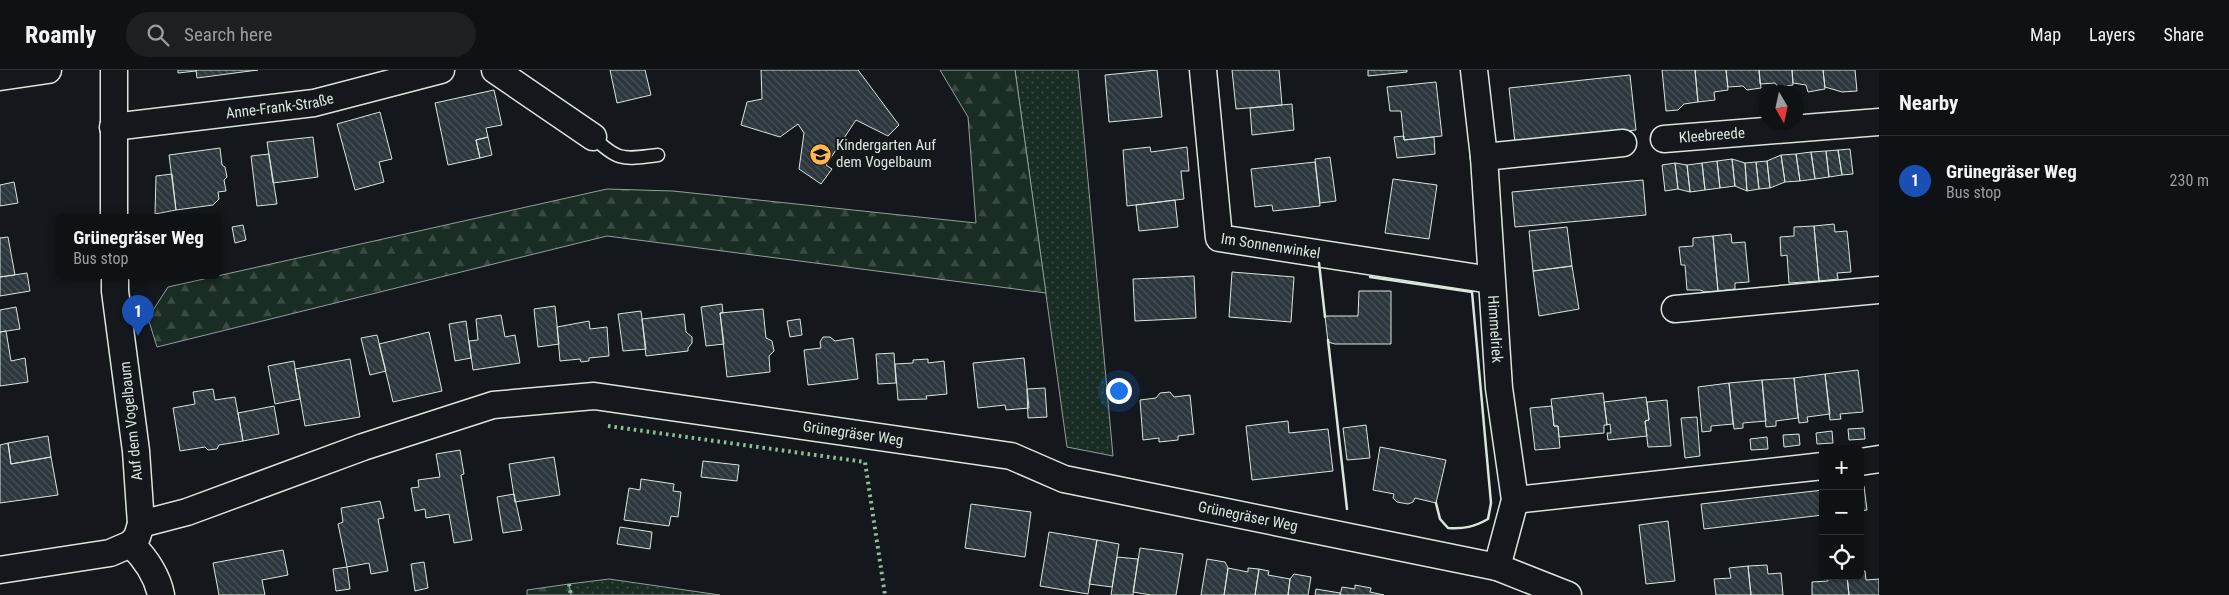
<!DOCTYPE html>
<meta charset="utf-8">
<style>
body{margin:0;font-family:"Roboto Condensed",sans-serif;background:#1d2022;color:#f1f3f6}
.controls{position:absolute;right:15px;bottom:15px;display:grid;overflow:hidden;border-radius:8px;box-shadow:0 1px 4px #0004}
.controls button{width:45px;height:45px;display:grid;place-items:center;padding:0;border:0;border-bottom:1px solid #2f3234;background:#0f1215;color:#f1f3f6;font:25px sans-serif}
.compass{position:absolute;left:1759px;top:15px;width:45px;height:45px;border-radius:50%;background:#0f1215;box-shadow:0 1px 4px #0004;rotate:171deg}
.you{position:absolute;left:1118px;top:320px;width:18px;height:18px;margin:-12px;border:4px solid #fff;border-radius:50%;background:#1a73e8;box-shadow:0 0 0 8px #1a73e833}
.badge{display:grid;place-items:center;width:32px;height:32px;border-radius:50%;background:#ffb74d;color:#fff;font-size:16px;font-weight:700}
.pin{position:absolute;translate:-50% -41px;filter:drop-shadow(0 1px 2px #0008)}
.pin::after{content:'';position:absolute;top:26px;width:18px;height:15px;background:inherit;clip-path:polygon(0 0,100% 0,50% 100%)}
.popup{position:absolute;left:56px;top:144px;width:165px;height:65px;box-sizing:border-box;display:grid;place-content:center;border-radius:8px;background:#0f1215;filter:drop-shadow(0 1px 4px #0005);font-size:16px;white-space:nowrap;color:#9b9ea0}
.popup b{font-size:19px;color:#f1f3f6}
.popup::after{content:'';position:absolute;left:50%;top:100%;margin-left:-10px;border:10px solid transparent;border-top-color:#0f1215}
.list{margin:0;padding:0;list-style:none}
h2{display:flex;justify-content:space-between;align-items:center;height:65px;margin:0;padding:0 20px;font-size:21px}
h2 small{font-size:16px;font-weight:400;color:#9b9ea0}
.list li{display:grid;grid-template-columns:32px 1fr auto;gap:15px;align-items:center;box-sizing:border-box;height:90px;padding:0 20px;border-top:1px solid #2f3234}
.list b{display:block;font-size:19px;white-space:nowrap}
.list p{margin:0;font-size:16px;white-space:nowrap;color:#9b9ea0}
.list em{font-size:16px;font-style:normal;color:#9b9ea0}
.icon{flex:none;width:28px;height:28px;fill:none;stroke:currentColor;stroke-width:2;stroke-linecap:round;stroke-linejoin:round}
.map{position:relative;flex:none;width:1879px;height:525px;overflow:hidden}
header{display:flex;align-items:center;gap:30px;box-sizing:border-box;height:70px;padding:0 25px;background:#0f1215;border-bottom:1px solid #2f3234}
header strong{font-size:24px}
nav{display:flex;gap:28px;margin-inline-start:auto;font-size:18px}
.search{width:350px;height:45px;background:#1d2022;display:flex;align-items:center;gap:12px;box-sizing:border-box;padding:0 18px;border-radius:28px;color:#9b9ea0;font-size:19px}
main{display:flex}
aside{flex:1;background:#0f1215}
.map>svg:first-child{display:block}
.grass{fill:url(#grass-dots);stroke:#939e99}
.forest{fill:url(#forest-firs);stroke:#939e99}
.building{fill:url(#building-back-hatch);stroke:#d8e6dc}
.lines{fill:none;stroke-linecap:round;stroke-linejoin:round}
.service-casing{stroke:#d8e6dc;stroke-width:15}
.minor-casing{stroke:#d8e6dc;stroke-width:29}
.service{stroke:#14181c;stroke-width:12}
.minor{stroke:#14181c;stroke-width:26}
.hedge{stroke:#8ac095;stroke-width:4;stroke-dasharray:2.5 4;stroke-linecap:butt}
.wall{stroke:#d8e6dc;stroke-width:2.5}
.labels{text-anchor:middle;stroke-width:4;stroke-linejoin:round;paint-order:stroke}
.street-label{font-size:15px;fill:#d8e6dc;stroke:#14181c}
.poi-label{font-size:15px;fill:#d8e6dc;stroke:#14181c;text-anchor:start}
</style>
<header>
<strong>Roamly</strong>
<div class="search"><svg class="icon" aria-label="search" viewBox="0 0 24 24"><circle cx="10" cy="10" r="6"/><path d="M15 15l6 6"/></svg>Search here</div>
<nav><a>Map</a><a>Layers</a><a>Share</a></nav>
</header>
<main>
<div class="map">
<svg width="1879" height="525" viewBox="0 0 1879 525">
<defs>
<pattern id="grass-dots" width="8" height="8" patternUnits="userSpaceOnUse" patternTransform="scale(1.25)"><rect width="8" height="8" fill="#1a2d24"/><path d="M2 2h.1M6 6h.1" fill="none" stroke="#3b4b43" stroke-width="1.8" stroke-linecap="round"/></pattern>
<pattern id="forest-firs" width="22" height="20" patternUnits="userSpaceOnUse" patternTransform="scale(1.25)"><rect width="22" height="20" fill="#1a2d24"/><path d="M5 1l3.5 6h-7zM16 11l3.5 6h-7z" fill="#3b4b43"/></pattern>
<pattern id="building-back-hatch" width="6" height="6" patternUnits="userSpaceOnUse" patternTransform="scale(1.25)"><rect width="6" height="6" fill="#2c363c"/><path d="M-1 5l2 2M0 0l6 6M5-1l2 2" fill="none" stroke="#4a5358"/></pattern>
</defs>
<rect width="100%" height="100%" fill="#14181c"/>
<path class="grass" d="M1015,0H1078L1113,386L1067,377Z
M609,509L720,525H571L569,514Z"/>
<path class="forest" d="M940,0H1015L1046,223L607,166L157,277L148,248L168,217L607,119L673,121L976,153L968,47Z
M569,514L571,525H527V520Z"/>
<path class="building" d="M178,0H196V1L178,3Z
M196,0H258L197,8Z
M610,0H645L651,25L617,33Z
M761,0H858L899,55L888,66L856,50L826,95L832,99L821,114L799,99L804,63L798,54L780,67L741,55L747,32L762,29Z
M1157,0L1162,47L1109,52L1105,5Z
M1232,0H1279L1282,35L1236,39Z
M1368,0H1407V2L1368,6Z
M1662,0H1695L1698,32L1684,34L1678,40L1666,41Z
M1695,0H1726L1728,20L1714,22L1715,30L1698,32Z
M1726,0H1759L1761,18L1747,20L1743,16L1728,17Z
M1759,0H1792L1793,15L1778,17L1775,13L1760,14Z
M1792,0H1823L1825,19L1808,22L1806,15L1793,13Z
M1823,0H1855L1857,21L1842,22L1825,17Z
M1630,5L1636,60L1515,73L1509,18Z
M1436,12L1442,66L1404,70L1401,41H1390L1387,17Z
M494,20L502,55L486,58L488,67L476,70L480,88L448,95L435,33Z
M1292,34L1294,60L1252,65L1250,38Z
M380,42L392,89L379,92L384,112L355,120L337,54Z
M1404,66V70L1434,67L1435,84L1397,88L1394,67Z
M313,67L318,107L273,113L267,72Z
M488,67L492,85L480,88L476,70Z
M1150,77L1151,82L1187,77L1189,101H1181L1184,129L1127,136L1123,80Z
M220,78L222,95L225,97L227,107L224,110L226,121L218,122L219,129L213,135L176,140L169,85Z
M1850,79L1853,104L1842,105L1838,80Z
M1838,80L1842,105L1829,107L1826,81Z
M1826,81L1829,107L1815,109L1811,82Z
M1811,82L1815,109L1800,111L1796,84Z
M269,84L277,134L257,136L251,86Z
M1796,84L1800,111L1785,112L1781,85Z
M1781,85L1785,112L1770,118L1767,91Z
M1330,87L1336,131L1320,133L1315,89Z
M1732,89L1735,116L1720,118L1717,91Z
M1732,89L1745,93L1747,121L1735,116Z
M1717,91L1720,118L1705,120L1702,93Z
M1767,91L1770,118L1759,119L1756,92Z
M1315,92L1320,136L1273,141L1272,135L1255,137L1251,99Z
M1756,92L1759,119L1747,121L1745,93Z
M1675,93L1678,119L1665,121L1662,95Z
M1675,93L1687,95L1690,122L1678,119Z
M1702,93L1705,120L1690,122L1687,95Z
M172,104L176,140L155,144L156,106Z
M1393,109L1437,115L1429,169L1385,163Z
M1643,110L1646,145L1515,157L1512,122Z
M14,112L18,133L0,136V115Z
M1175,130L1178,157L1139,161L1136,135Z
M1834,154L1835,162L1847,161L1851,202L1837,203L1838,209L1819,211L1814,156Z
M243,155L246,170L235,173L232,157Z
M1814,156L1819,211L1789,213L1787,185L1781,186L1780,167L1794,166V157Z
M1567,157L1572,196L1533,201L1529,161Z
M1731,164L1732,173L1745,172L1749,212L1735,213V219L1718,221L1713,166Z
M1713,166L1718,221L1705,222L1700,220H1687L1685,195H1681L1679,177L1693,176V168Z
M8,167L15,205L0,207V168Z
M1572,196L1579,239L1539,246L1533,201Z
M1232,202L1294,207L1291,252L1229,247Z
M27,203L30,221L0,226V207Z
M1194,206L1196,248L1135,251L1133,209Z
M1359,221H1391V274H1335L1328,272L1325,246H1358Z
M722,234L723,243H720L724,274L706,276L701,237Z
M555,236L559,274L538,277L534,239Z
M16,237L20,259L0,262V240Z
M763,239L766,268L772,271L774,281L769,286L770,302L727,307L720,243Z
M641,241L646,279L623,281L618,244Z
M684,244L686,262L692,267V273L688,278V281L646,286L642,249Z
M501,245L505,267L515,265L520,293L473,300L469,271L478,270L476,249Z
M800,249L802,265L790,267L787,251Z
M466,251L471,288L455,291L449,254Z
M589,251L590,259L607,257L609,286L589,288V291L581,292L580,289L560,291L557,257Z
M6,261L11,291L25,288L28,312L0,316V262Z
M429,262L442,321L393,332L379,274Z
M377,265L386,301L370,305L361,268Z
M823,267H830L835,271L853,268L858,309L808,315L804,280L821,278L820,272Z
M894,283L896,313L878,314L876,284Z
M1024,288L1029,338L1006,340L1005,335L978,338L973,293Z
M350,289L360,347L305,356L295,299Z
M928,289V293L944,291L947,324L926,326L927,329L898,330L895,294L913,293V290Z
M294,291L300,329L275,334L268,296Z
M1858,300L1863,342L1840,344L1841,349L1830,350L1825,304Z
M1825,304L1830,344L1807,347L1808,352L1799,353L1794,308Z
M1794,308L1798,348L1776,351V356L1766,357L1762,310Z
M1762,310L1766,351L1743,353V358L1734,359L1729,313Z
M1729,313L1733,354L1711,356V361L1702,362L1698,317Z
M1045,318L1047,347L1028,348L1027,319Z
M213,319L215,330L235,327L243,371L219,375L217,379L208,380L205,377L180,381L173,338L195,334L193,322Z
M1170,322L1174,327L1190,325L1194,364L1178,366V370L1159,372V368L1143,370L1140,330L1156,328L1160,323Z
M1603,323L1607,355H1604V363L1559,367L1558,356H1554L1551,329Z
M1646,327L1649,350L1645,351L1647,366L1608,370L1607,363H1611L1610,354L1607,355L1604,332Z
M1667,330L1671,376L1648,377L1645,351L1649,350L1647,332Z
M274,336L279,364L243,371L238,343Z
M1552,336L1554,356H1558L1560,378L1535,380L1530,338Z
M1697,347L1700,386L1685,388L1681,348Z
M1288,351L1289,363L1328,359L1333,401L1252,410L1246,356Z
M1366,355L1370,388L1347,390L1343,358Z
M1864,358L1865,369L1849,370L1848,359Z
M1832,361L1833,373L1817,374L1816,363Z
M1799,364L1800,375L1784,377L1783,365Z
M48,366L51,387L11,394L8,373Z
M1767,367L1768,379L1751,380L1750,369Z
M8,373L11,394L51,387L58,425L0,433V375Z
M1380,377L1446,390L1436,433L1415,428L1413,432L1408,434L1397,432L1393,428L1394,424L1373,420Z
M460,380L464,404L461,405L472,470L454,473L449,444L426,448L425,439L415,441L411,418L419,417L418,410L440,407L436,384Z
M554,387L560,425L515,432L509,394Z
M703,391L739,395L737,411L701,407Z
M641,409L674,414L673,421L681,422L678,447L671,446L669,456L624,450L629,418L640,420Z
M1860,416H1864L1867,440L1860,441Z
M1823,420V445L1704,459L1701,434Z
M514,424L522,460L503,463L497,427Z
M380,431L384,448L378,449L388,501L371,504L369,493L347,497L338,454L343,452L341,438Z
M971,434L1031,442L1025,487L965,478Z
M1668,451L1675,511L1646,514L1639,455Z
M620,457L652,462L650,479L617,474Z
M1049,462L1097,470L1088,524L1040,516Z
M1097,470L1119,474L1112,517L1089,514Z
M1140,478L1183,484L1176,525H1151L1133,522Z
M283,480L288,505L262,510L265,525H219L213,493Z
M1117,487L1138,489L1133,525H1111Z
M1207,489L1225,492L1228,498L1224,525H1201Z
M424,492L428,518L415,521L411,494Z
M1767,495L1768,504L1781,503L1783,525H1751L1748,496Z
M1748,496L1751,525H1716L1714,509L1731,508L1729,498Z
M347,497L350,519L336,521L333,499Z
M1228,498L1248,502V498L1259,499L1255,525H1224Z
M1259,499L1269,501L1268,505L1290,509L1288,525H1255Z
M1860,501H1865L1866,510L1879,509V525H1849L1847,506H1860Z
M1294,504L1311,507L1308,525H1288L1290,509Z
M1828,506H1847L1849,525H1812V512L1828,511Z
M1355,515L1371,518L1370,522L1384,525H1340L1342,517L1355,519Z
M1316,519L1340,523V525H1315Z"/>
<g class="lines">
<defs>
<path id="service" d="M593,67C619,92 623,89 658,85"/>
<g id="minor">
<path d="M114,0V147"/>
<path d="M495,0L593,67"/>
<path id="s1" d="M1203,0L1219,168L1491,210"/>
<path id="s2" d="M1474,0L1484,87L1499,318L1515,430L1497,497"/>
<path d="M0,7L48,0"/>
<path id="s3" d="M113,57L314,33L441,0"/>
<path id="s4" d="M1664,69L1879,52"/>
<path d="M1484,87L1623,73"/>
<path d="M1675,239L1879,220"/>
<path d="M1860,392L1879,389"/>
<path d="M1515,430L1823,396"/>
<path id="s5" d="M141,454L187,442L363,377L493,335L594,326L1011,386L1064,409L1497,497L1568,525"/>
<path d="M131,474C145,488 157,505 161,525"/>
<path d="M0,500L110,483L131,474L137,467L141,454L136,381L115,221V205"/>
</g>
</defs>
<use href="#service" class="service-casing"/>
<use href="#minor" class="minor-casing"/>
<use href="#service" class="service"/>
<use href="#minor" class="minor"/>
<path class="hedge" d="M608,356L865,392L885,525
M569,514L571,525"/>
<path class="wall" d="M1319,193L1325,247
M1370,207L1472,222L1491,433L1488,449C1474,457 1464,459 1448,458L1440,449L1436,433
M1328,270L1347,439"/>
</g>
<defs>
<symbol id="school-disc" viewBox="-11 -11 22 22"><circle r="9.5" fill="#ffb74d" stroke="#14181c"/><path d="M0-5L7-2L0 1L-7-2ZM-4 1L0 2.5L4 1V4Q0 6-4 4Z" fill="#111"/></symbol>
</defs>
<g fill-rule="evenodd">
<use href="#school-disc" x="808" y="72" width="25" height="25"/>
</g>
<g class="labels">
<g class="street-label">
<text dy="5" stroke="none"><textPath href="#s3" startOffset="168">Anne-Frank-Straße</textPath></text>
<text dy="5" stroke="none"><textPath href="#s4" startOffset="48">Kleebreede</textPath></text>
<text dy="5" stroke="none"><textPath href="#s1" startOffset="221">Im Sonnenwinkel</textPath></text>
<text dy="5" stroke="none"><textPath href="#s2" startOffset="260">Himmelriek</textPath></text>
<text transform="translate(131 351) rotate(-96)" y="5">Auf dem Vogelbaum</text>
<text dy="5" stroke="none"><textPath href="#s5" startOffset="735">Grünegräser Weg</textPath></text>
<text dy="5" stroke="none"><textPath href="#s5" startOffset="1140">Grünegräser Weg</textPath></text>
</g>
<g class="poi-label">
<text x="836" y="80">Kindergarten Auf<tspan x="836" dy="17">dem Vogelbaum</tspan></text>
</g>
</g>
</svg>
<div class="controls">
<button>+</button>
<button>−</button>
<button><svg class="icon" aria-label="locate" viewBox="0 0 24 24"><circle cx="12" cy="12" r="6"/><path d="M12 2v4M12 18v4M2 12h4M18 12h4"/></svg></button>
</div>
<svg class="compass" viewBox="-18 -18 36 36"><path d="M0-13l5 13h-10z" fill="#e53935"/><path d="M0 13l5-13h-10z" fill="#9b9ea0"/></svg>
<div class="you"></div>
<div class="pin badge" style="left:138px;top:266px;background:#1a4fb4">1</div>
<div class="popup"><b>Grünegräser Weg</b>Bus stop</div>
</div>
<aside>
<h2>Nearby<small></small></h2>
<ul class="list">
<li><span class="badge" style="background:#1a4fb4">1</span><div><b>Grünegräser Weg</b><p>Bus stop</p></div><em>230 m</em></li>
</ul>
</aside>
</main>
